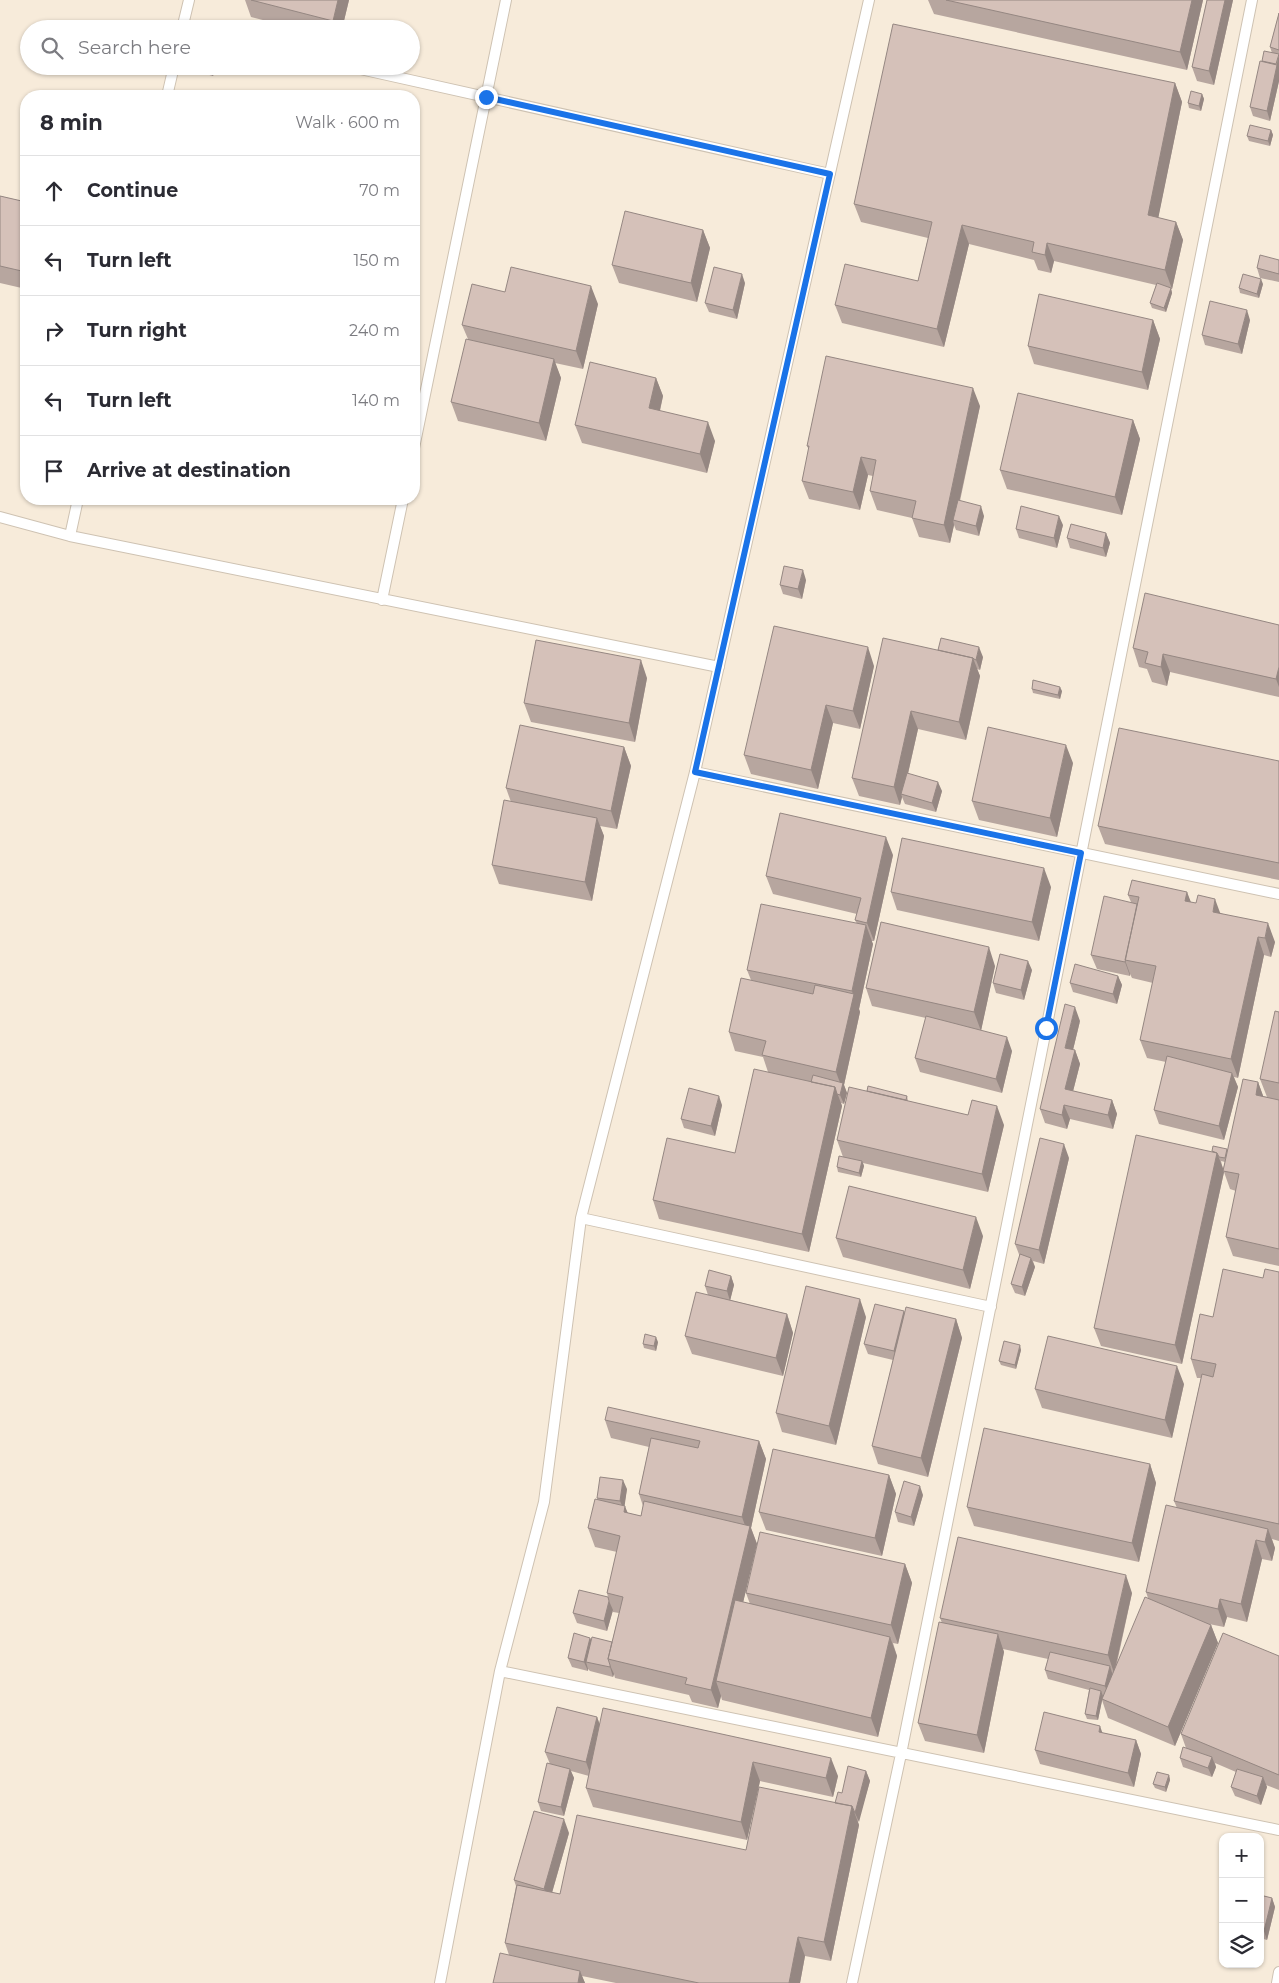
<!DOCTYPE html>
<meta charset="utf-8">
<style>
body{margin:0;font-family:Montserrat,sans-serif;background:#f2f2f3;color:#2b2b33}
.controls{position:absolute;right:15px;bottom:15px;display:grid;overflow:hidden;border-radius:10px;box-shadow:0 1px 4px #0004}
.controls button{width:45px;height:45px;display:grid;place-items:center;padding:0;border:0;border-bottom:1px solid #e1e1e2;background:#fff;color:#2b2b33;font:25px sans-serif}
.stop{position:absolute;width:15px;height:15px;margin:-11px;border:4px solid #1a73e8;border-radius:50%;background:#fff}
.stop.end{background:#1a73e8;border-color:#fff;box-shadow:0 1px 5px #0008}
.list{margin:0;padding:0;list-style:none}
h2{display:flex;justify-content:space-between;align-items:center;height:65px;margin:0;padding:0 20px;font-size:21px}
h2 small{font-size:16px;font-weight:400;color:#7c7c81}
.list li{display:grid;grid-template-columns:32px 1fr auto;gap:15px;align-items:center;box-sizing:border-box;height:70px;padding:0 20px;border-top:1px solid #e1e1e2}
.list b{display:block;font-size:19px;white-space:nowrap}
.list em{font-size:16px;font-style:normal;color:#7c7c81}
.icon{flex:none;width:28px;height:28px;fill:none;stroke:currentColor;stroke-width:2;stroke-linecap:round;stroke-linejoin:round}
.map{position:relative;flex:none;width:1279px;height:1983px;overflow:hidden}
.search{position:absolute;background:#fff;box-shadow:0 1px 4px #0004;left:20px;top:20px;width:400px;height:55px;display:flex;align-items:center;gap:12px;box-sizing:border-box;padding:0 18px;border-radius:28px;color:#7c7c81;font-size:19px}
.panel{position:absolute;background:#fff;box-shadow:0 1px 4px #0004;left:20px;top:90px;width:400px;height:415px;border-radius:20px}
.map>svg:first-child{display:block}
.lines{fill:none;stroke-linecap:round;stroke-linejoin:round}
.service-casing{stroke:#cec2b2;stroke-width:12}
.service{stroke:#fff;stroke-width:10}
.wall{fill:#b7a69f;fill-rule:evenodd}
.shaded-wall{fill:#958782}
.building{fill:#d5c1b9;stroke:#958782}
.route{stroke:#1a73e8;stroke-width:6}
</style>
<div class="map">
<svg width="1279" height="1983" viewBox="0 0 1279 1983">
<rect width="100%" height="100%" fill="#f7ebda"/>
<g class="lines">
<defs>
<path id="service" d="M182,29L189,0
M347,66L830,174
M167,96L174,66
M414,448L506,0
M0,517L70,536L719,667
M70,536L78,499
M382,600L403,499
M695,772L1279,894
M581,1218L991,1307
M500,1671L1279,1830
M440,1983L500,1671L544,1502L581,1218L695,772L869,0
M852,1983L901,1754L1252,0
M1277,1983L1279,1972"/>
</defs>
<use href="#service" class="service-casing"/>
<use href="#service" class="service"/>
</g>
<path class="wall" d="M245,0H349L342,29H298L251,17Z
M928,0H1203L1187,70L934,14Z
M1207,0H1233L1214,85L1197,81L1192,67Z
M1279,13V81L1270,121L1253,116L1250,107L1262,61L1272,53L1270,47Z
M216,66L213,76L202,73L201,68Z
M1175,83L1182,102L1158,218L1176,222L1183,240L1172,289H1171L1172,293L1166,312L1152,308L1150,303L1156,285L1054,261L1051,273L1038,270L1034,260L969,244L944,347L842,323L835,305L918,281L928,238L861,222L854,204Z
M1202,94L1204,99L1201,111L1189,108L1188,103Z
M1271,130L1273,135L1270,146L1249,141L1247,136Z
M0,196L26,202V289L0,283Z
M703,230L710,248L697,302L619,283L612,265Z
M1279,260V282L1260,278L1257,268Z
M745,283L737,319L709,312L705,303Z
M1263,284L1259,298L1240,293L1239,288Z
M505,292L598,304L583,369L555,363L561,378L546,441L458,421L451,402L468,339L462,325Z
M1153,320L1160,339L1148,390L1034,364L1028,346Z
M1250,320L1242,354L1205,345L1202,335Z
M656,378L663,396L660,411L715,441L707,473L582,443L575,425Z
M980,406L960,501L984,516L979,536L956,530L954,525L950,543L919,537L912,518L877,510L870,491L873,476L868,475L860,510L809,499L802,481L809,450L807,446Z
M1133,420L1140,439L1122,515L1007,489L1000,470Z
M1063,525L1057,548L1019,538L1016,529Z
M1106,533L1110,543L1106,557L1070,548L1067,538Z
M806,580L802,599L783,594L780,585Z
M1279,625V697L1170,672L1167,686L1152,682L1147,669L1139,667L1133,648Z
M938,650L983,657L980,670L977,669L980,676L966,740L918,729L908,774L942,791L936,812L905,804L902,797L900,805L859,796L852,778Z
M874,666L860,729L833,723L818,789L751,774L744,755Z
M647,678L635,742L531,722L524,703Z
M1032,689L1062,691L1060,699L1033,693Z
M624,747L631,766L617,829L600,826L604,836L592,901L499,884L492,865L511,802L506,788Z
M1279,761V880L1105,844L1098,826Z
M1073,763L1057,837L979,820L972,801Z
M893,855L874,941H871L873,944L859,1009L860,1012L844,1085L847,1093L844,1104L841,1103L842,1106L809,1252L659,1219L653,1200L735,1153L768,1072L763,1057L735,1051L729,1032L751,980L747,970L857,924L855,920L857,914L773,894L766,876Z
M1051,887L1039,941L897,910L891,892Z
M1187,892L1190,902L1221,913L1275,942L1271,957L1264,955L1238,1078L1234,1077L1238,1087L1224,1140L1159,1124L1154,1110L1166,1062L1147,1058L1140,1040L1153,983L1132,978L1130,974V976L1097,969L1091,955L1131,902L1128,895Z
M995,966L981,1030L1012,1051L1002,1093L920,1072L915,1058L926,1018L872,1006L866,988Z
M1032,970L1024,1000L996,993L993,983Z
M1118,976L1122,985L1117,1004L1073,992L1070,983Z
M1279,1012V1266L1233,1256L1226,1237L1236,1191L1230,1189L1224,1172L1182,1364L1101,1346L1094,1328L1212,1151L1227,1149V1151L1258,1082L1263,1096L1267,1097L1260,1079ZM1221,1161L1225,1162L1223,1169Z
M1080,1021L1073,1050H1075L1080,1064L1073,1091L1112,1100L1117,1114L1113,1129L1070,1119L1067,1129L1045,1123L1040,1109Z
M867,1091L907,1096L908,1101L1004,1125L988,1192L863,1163L864,1166L861,1177L838,1172L837,1167L843,1157L837,1140Z
M722,1105L715,1136L684,1128L681,1119Z
M1069,1158L1044,1264L1033,1261L1035,1267L1025,1296L1015,1293L1011,1284L1020,1257L1015,1244Z
M983,1236L970,1289L843,1257L836,1238Z
M1279,1272V1541L1272,1539L1275,1548L1272,1561L1262,1559L1247,1622L1227,1617L1224,1627L1209,1624L1211,1625L1218,1643L1175,1746L1108,1718L1102,1700L1098,1720L1087,1719L1085,1714L1089,1690L1048,1679L1045,1670L1048,1659L1003,1649L1004,1652L984,1753L925,1741L918,1723L942,1623L940,1618L1132,1593L1117,1663L1148,1598L1146,1592L1177,1508L1174,1501L1201,1378H1197L1191,1359L1213,1317L1263,1278Z
M731,1276L734,1285L730,1300L787,1314L793,1333L783,1376L692,1354L685,1336L708,1295L705,1286Z
M904,1311V1313L956,1319L962,1338L928,1477L878,1464L872,1446L893,1360L868,1354L864,1344Z
M866,1317L836,1445L782,1432L776,1413Z
M658,1342L656,1351L644,1348L643,1344Z
M1021,1350L1016,1369L1001,1365L999,1361Z
M1184,1384L1172,1438L1042,1408L1035,1389Z
M605,1420L759,1441L766,1459L751,1528L757,1544L743,1602L750,1604L746,1593L905,1564L912,1583L898,1644L893,1643L897,1656L878,1737L722,1700L721,1696L718,1708L692,1702L689,1695L615,1678L614,1674L613,1677L590,1671L588,1669V1671L572,1667L568,1658L590,1638L591,1640L612,1642L619,1613L613,1612V1610L607,1631L577,1623L573,1613L608,1597L607,1593L617,1552L595,1547L588,1528L598,1500L597,1498L627,1489L624,1506L628,1513L641,1516L643,1506L639,1494L649,1447L611,1438Z
M1150,1464L1156,1483L1139,1562L974,1526L967,1507Z
M889,1475L896,1494L882,1556L766,1530L759,1512Z
M923,1495L914,1526L898,1522L895,1512Z
M1279,1656V1790L1266,1785L1267,1787L1261,1805L1235,1796L1231,1787L1236,1772L1215,1763L1216,1767L1212,1777L1183,1767L1180,1758L1186,1748L1181,1734Z
M597,1717L600,1725L838,1776L833,1797L760,1781L747,1840L593,1807L586,1788L589,1776L571,1771L574,1778L564,1816L541,1811L538,1802L550,1764L545,1752Z
M1103,1733L1136,1740L1141,1754L1134,1787L1040,1764L1035,1750Z
M866,1771L870,1781L858,1822L859,1825L831,1961L805,1956L800,1983H616L582,1976L585,1983H493L509,1955L505,1943L516,1886L514,1880L569,1833L552,1893L560,1894L746,1850L835,1803L842,1793Z
M1169,1775L1170,1780L1166,1792L1155,1788L1153,1784Z
M1260,1895L1272,1898L1275,1907L1267,1940L1260,1938Z"/>
<path class="shaded-wall" d="M338,0H349L342,29H336L333,21Z
M1192,0H1203L1187,70L1180,52Z
M1225,0H1233L1214,85L1209,71Z
M1279,54V81L1270,121L1267,111Z
M213,66H216L213,76L211,72Z
M1175,83L1182,102L1155,234L1148,215Z
M1202,94L1204,99L1201,111L1199,106Z
M1271,130L1273,135L1270,146L1268,141Z
M1176,222L1183,240L1172,289L1165,270Z
M962,225L969,244L944,347L937,329Z
M703,230L710,248L697,302L691,283Z
M1047,243L1054,261L1051,273L1045,255Z
M742,274L745,283L737,319L733,310Z
M1261,279L1263,284L1259,298L1257,294Z
M591,286L598,304L583,369L576,351Z
M1171,288L1172,293L1166,312L1164,308Z
M1247,310L1250,320L1242,354L1238,344Z
M1153,320L1160,339L1148,390L1142,372Z
M554,359L561,378L546,441L539,423Z
M656,378L663,396L656,427L649,408Z
M973,388L980,406L955,521L953,520L954,525L950,543L944,525Z
M1133,420L1140,439L1122,515L1115,497Z
M708,422L715,441L707,473L700,454Z
M861,457L868,475L860,510L853,492Z
M981,506L984,516L979,536L976,526Z
M1059,516L1063,525L1057,548L1054,538Z
M1106,533L1110,543L1106,557L1103,548Z
M803,570L806,580L802,599L798,589Z
M868,647L874,666L860,729L853,711Z
M979,647L983,657L980,670L976,660Z
M1163,654L1170,672L1167,686L1161,667Z
M973,658L980,676L966,740L959,722Z
M641,660L647,678L635,742L629,723Z
M1279,667V687L1276,679Z
M1060,687L1062,691L1060,699L1058,695Z
M826,705L833,723L818,789L811,770Z
M911,711L918,729L903,795L901,794L902,797L900,805L894,787Z
M1066,745L1073,763L1057,837L1050,818Z
M624,747L631,766L617,829L611,811Z
M938,782L942,791L936,812L932,803Z
M597,818L604,836L592,901L585,882Z
M886,837L893,855L874,941L867,923Z
M1044,868L1051,887L1039,941L1032,922Z
M1187,892L1194,910L1185,901Z
M1215,899L1222,918L1213,912Z
M1268,923L1275,942L1271,957L1265,938Z
M866,925L873,944L859,1009L860,1012L844,1085L847,1093L844,1104L840,1095L842,1088L836,1072L853,995L852,991Z
M1258,937L1264,955L1238,1078L1231,1059Z
M989,947L995,966L981,1031L974,1012Z
M1125,960L1130,974V976L1125,962Z
M1028,961L1032,970L1024,1000L1021,990Z
M1118,976L1122,985L1117,1004L1113,994Z
M1075,1007L1080,1021L1070,1062L1065,1048Z
M1007,1037L1012,1051L1002,1093L996,1079Z
M1075,1050L1080,1064L1070,1103L1065,1089Z
M1232,1073L1238,1087L1224,1140L1219,1126Z
M1258,1082L1265,1101L1256,1095Z
M835,1087L842,1106L809,1252L802,1234Z
M719,1096L722,1105L715,1136L711,1126Z
M1112,1100L1117,1114L1113,1129L1108,1115Z
M1064,1105L1070,1119L1067,1129L1062,1115Z
M997,1106L1004,1125L988,1192L982,1174Z
M1064,1144L1069,1158L1044,1264L1039,1250Z
M1217,1153L1224,1171H1223L1224,1172L1182,1364L1175,1345Z
M862,1161L864,1166L861,1177L859,1173Z
M976,1217L983,1236L970,1289L963,1270Z
M1031,1258L1035,1267L1025,1296L1022,1287Z
M731,1276L734,1285L730,1301L727,1291Z
M860,1299L866,1317L836,1445L829,1426Z
M904,1311L907,1320L897,1361L894,1351Z
M787,1314L793,1333L783,1376L776,1358Z
M956,1319L962,1338L928,1477L921,1458Z
M656,1337L658,1342L656,1351L654,1346Z
M1020,1345L1021,1350L1016,1369L1015,1365Z
M1177,1366L1184,1384L1172,1438L1165,1420Z
M759,1441L766,1459L751,1528L757,1544L724,1683L716,1681L721,1696L718,1708L711,1690L748,1534L742,1517Z
M1150,1464L1156,1483L1139,1562L1132,1543Z
M889,1475L896,1494L882,1556L875,1538Z
M623,1480L627,1489L624,1510L620,1501Z
M920,1486L923,1495L914,1526L911,1517Z
M625,1506L632,1525L624,1512Z
M1268,1529L1275,1548L1272,1561L1265,1542Z
M1256,1540L1262,1559L1247,1622L1241,1604Z
M905,1564L912,1583L898,1644L891,1625Z
M1126,1575L1132,1593L1114,1673L1108,1655Z
M1220,1599L1227,1617L1224,1627L1218,1609Z
M609,1601L613,1610L607,1631L604,1621Z
M1211,1625L1218,1643L1175,1746L1168,1727Z
M998,1634L1004,1652L984,1753L977,1735Z
M890,1637L897,1656L878,1737L871,1718Z
M590,1638L594,1647L586,1662L588,1669V1671L584,1662Z
M610,1665L614,1674L613,1677L610,1667Z
M1110,1666L1113,1676L1108,1695L1105,1686Z
M1101,1691L1103,1696L1098,1720L1096,1716Z
M597,1717L602,1731L591,1776L586,1762Z
M1100,1726L1105,1740L1099,1732Z
M1136,1740L1141,1754L1134,1787L1128,1773Z
M1212,1757L1216,1767L1212,1777L1208,1768Z
M831,1758L838,1776L833,1797L826,1778Z
M753,1762L760,1781L747,1840L741,1822Z
M570,1769L574,1778L564,1816L561,1807Z
M866,1771L870,1781L859,1822L855,1813Z
M1169,1775L1170,1780L1166,1792L1165,1787Z
M1263,1777L1267,1787L1261,1805L1257,1796Z
M852,1806L859,1825L831,1961L824,1942Z
M564,1819L569,1833L549,1903L544,1889Z
M1272,1898L1275,1907L1267,1940L1264,1931Z
M798,1937L805,1956L800,1983H789Z
M580,1971L585,1983H578Z"/>
<path class="building" d="M251,0H338L333,21Z
M946,0H1192L1180,52Z
M1207,0H1225L1209,71L1192,67Z
M1279,13V50L1270,47Z
M893,24L1175,83L1148,215L1176,222L1165,270L1047,243L1045,255L1032,252L1034,242L962,225L937,329L835,305L845,264L918,281L932,222L854,204Z
M1264,51L1279,54L1276,64L1262,61Z
M1260,61L1277,65L1267,111L1250,107Z
M201,66H213L211,72L201,68Z
M1191,91L1202,94L1199,106L1188,103Z
M1250,125L1271,130L1268,141L1247,136Z
M0,196L26,202V272L0,266Z
M625,211L703,230L691,283L612,265Z
M1260,255L1279,260V274L1257,268Z
M511,267L591,286L576,351L462,325L472,284L505,292Z
M714,267L742,274L733,310L705,303Z
M1243,274L1261,279L1257,294L1239,288Z
M1157,283L1171,288L1164,308L1150,303Z
M1039,294L1153,320L1142,372L1028,346Z
M1210,301L1247,310L1238,344L1202,335Z
M466,339L554,359L539,423L451,402Z
M826,356L973,388L944,525L912,518L916,501L870,491L876,460L861,457L853,492L802,481L809,446H807Z
M590,362L656,378L649,408L708,422L700,454L575,425Z
M1018,393L1133,420L1115,497L1000,470Z
M958,500L981,506L976,526L953,520Z
M1021,506L1059,516L1054,538L1016,529Z
M1071,524L1106,533L1103,548L1067,538Z
M784,566L803,570L798,589L780,585Z
M1145,593L1279,625V667L1276,679L1163,654L1161,667L1145,663L1148,652L1133,648Z
M774,626L868,647L853,711L826,705L811,770L744,755Z
M883,638L973,658L959,722L911,711L894,787L852,778Z
M941,638L979,647L976,660L974,659L973,658L938,650Z
M536,640L641,660L629,723L524,703Z
M1033,680L1060,687L1058,695L1032,689Z
M520,725L624,747L611,811L506,788Z
M988,727L1066,745L1050,818L972,801Z
M1119,728L1279,761V863L1098,826Z
M907,773L938,782L932,803L901,794Z
M504,800L597,818L585,882L492,865Z
M780,813L886,837L867,923L855,920L861,898L766,876Z
M902,838L1044,868L1032,922L891,892Z
M1132,880L1187,892L1185,901L1196,903L1198,895L1215,899L1213,912L1268,923L1265,938L1258,937L1231,1059L1140,1040L1156,966L1125,960L1139,897L1128,895Z
M1104,896L1137,904L1125,962L1091,955Z
M761,904L866,925L852,991L747,970Z
M881,922L989,947L974,1012L866,988Z
M1000,954L1028,961L1021,990L993,983Z
M1075,964L1118,976L1113,994L1070,983Z
M741,978L813,994L815,985L854,994L836,1072L762,1055L766,1041L729,1032Z
M1065,1004L1075,1007L1065,1048L1075,1050L1065,1089L1112,1100L1108,1115L1064,1105L1062,1115L1040,1109Z
M1275,1011L1279,1012V1083L1260,1079Z
M926,1016L1007,1037L996,1079L915,1058Z
M1167,1056L1232,1073L1219,1126L1154,1110Z
M754,1069L835,1087L802,1234L653,1200L667,1138L735,1153Z
M813,1075L843,1083L840,1095L837,1094L835,1087L811,1082Z
M1243,1079L1258,1082L1256,1095L1279,1100V1249L1226,1237L1239,1174L1223,1171Z
M868,1086L907,1096L906,1100L867,1091Z
M849,1087L968,1115L972,1100L997,1106L982,1174L837,1140Z
M689,1088L719,1096L711,1126L681,1119Z
M1136,1135L1217,1153L1175,1345L1094,1328Z
M1040,1138L1064,1144L1039,1250L1015,1244Z
M1213,1146L1227,1149L1225,1158L1219,1157L1217,1153L1212,1151Z
M839,1156L862,1161L859,1173L837,1167Z
M849,1186L976,1217L963,1270L836,1238Z
M1020,1254L1031,1258L1022,1287L1011,1284Z
M1223,1269L1263,1278L1265,1269L1279,1272V1524L1174,1501L1202,1374L1213,1377L1216,1364L1191,1359L1200,1314L1213,1317Z
M709,1270L731,1276L727,1291L705,1286Z
M806,1286L860,1299L829,1426L776,1413Z
M696,1292L787,1314L776,1358L685,1336Z
M875,1304L904,1311L894,1351L864,1344Z
M906,1307L956,1319L921,1458L872,1446Z
M645,1334L656,1337L654,1346L643,1344Z
M1048,1336L1177,1366L1165,1420L1035,1389Z
M1004,1341L1020,1345L1015,1365L999,1361Z
M608,1407L759,1441L742,1517L639,1494L651,1438L698,1448L700,1441L605,1420Z
M984,1428L1150,1464L1132,1543L967,1507Z
M773,1449L889,1475L875,1538L759,1512Z
M600,1477L623,1480L620,1501L597,1498Z
M904,1481L920,1486L911,1517L895,1512Z
M595,1499L625,1506L624,1512L641,1516L644,1501L750,1526L711,1690L685,1684L687,1678L608,1659L623,1597L607,1593L620,1536L588,1528Z
M1166,1505L1268,1529L1265,1542L1256,1540L1241,1604L1220,1599L1218,1609L1146,1592Z
M760,1532L905,1564L891,1625L746,1593Z
M958,1537L1126,1575L1108,1655L940,1618Z
M579,1590L608,1597L609,1601L604,1621L573,1613Z
M1145,1597L1211,1625L1168,1727L1102,1699Z
M735,1600L890,1637L871,1718L716,1681Z
M939,1622L998,1634L977,1735L918,1723Z
M574,1633L590,1638L584,1662L568,1658Z
M1223,1633L1279,1656V1775L1181,1734Z
M592,1637L612,1642L608,1659L610,1665V1667L586,1662Z
M1050,1652L1110,1666L1105,1686L1045,1670Z
M1090,1688L1101,1691L1096,1716L1085,1714Z
M557,1707L597,1717L586,1762L545,1752Z
M603,1708L831,1758L826,1778L753,1762L741,1822L586,1788Z
M1044,1712L1100,1726L1099,1732L1136,1740L1128,1773L1035,1750Z
M1183,1747L1212,1757L1208,1768L1180,1758Z
M547,1763L570,1769L561,1807L538,1802Z
M848,1766L866,1771L855,1813L852,1806L835,1803L838,1792L842,1793Z
M1237,1769L1263,1777L1257,1796L1231,1787Z
M1157,1772L1169,1775L1165,1787L1153,1784Z
M759,1787L852,1806L824,1942L798,1937L789,1983H699L505,1943L517,1885L560,1894L577,1815L746,1850Z
M534,1811L564,1819L544,1889L514,1880Z
M1260,1895L1272,1898L1264,1931L1260,1930Z
M500,1953L580,1971L578,1983H493Z"/>
<g class="lines">
<path class="route" d="M486,97L830,174L695,772L1081,853L1046,1028"/>
</g>
</svg>
<div class="controls">
<button>+</button>
<button>−</button>
<button><svg class="icon" aria-label="layers" viewBox="0 0 24 24"><path d="M12 4l9 5-9 5-9-5zM3 14l9 5 9-5"/></svg></button>
</div>
<div class="stop" style="left:1046px;top:1028px"></div>
<div class="stop end" style="left:486px;top:97px"></div>
<div class="search"><svg class="icon" aria-label="search" viewBox="0 0 24 24"><circle cx="10" cy="10" r="6"/><path d="M15 15l6 6"/></svg>Search here</div>
<section class="panel">
<h2>8 min<small>Walk · 600 m</small></h2>
<ul class="list">
<li><svg class="icon" aria-label="ahead" viewBox="0 0 24 24"><path d="M12 20V5M6 11l6-6 6 6"/></svg><div><b>Continue</b></div><em>70 m</em></li>
<li><svg class="icon" aria-label="left" viewBox="0 0 24 24"><path d="M17 20v-9H6M10 6l-5 5 5 5"/></svg><div><b>Turn left</b></div><em>150 m</em></li>
<li><svg class="icon" aria-label="right" viewBox="0 0 24 24"><path d="M7 20v-9h11M14 6l5 5-5 5"/></svg><div><b>Turn right</b></div><em>240 m</em></li>
<li><svg class="icon" aria-label="left" viewBox="0 0 24 24"><path d="M17 20v-9H6M10 6l-5 5 5 5"/></svg><div><b>Turn left</b></div><em>140 m</em></li>
<li><svg class="icon" aria-label="arrive" viewBox="0 0 24 24"><path d="M6 21V4h12l-3 4 3 4H6"/></svg><div><b>Arrive at destination</b></div></li>
</ul>
</section>
</div>
